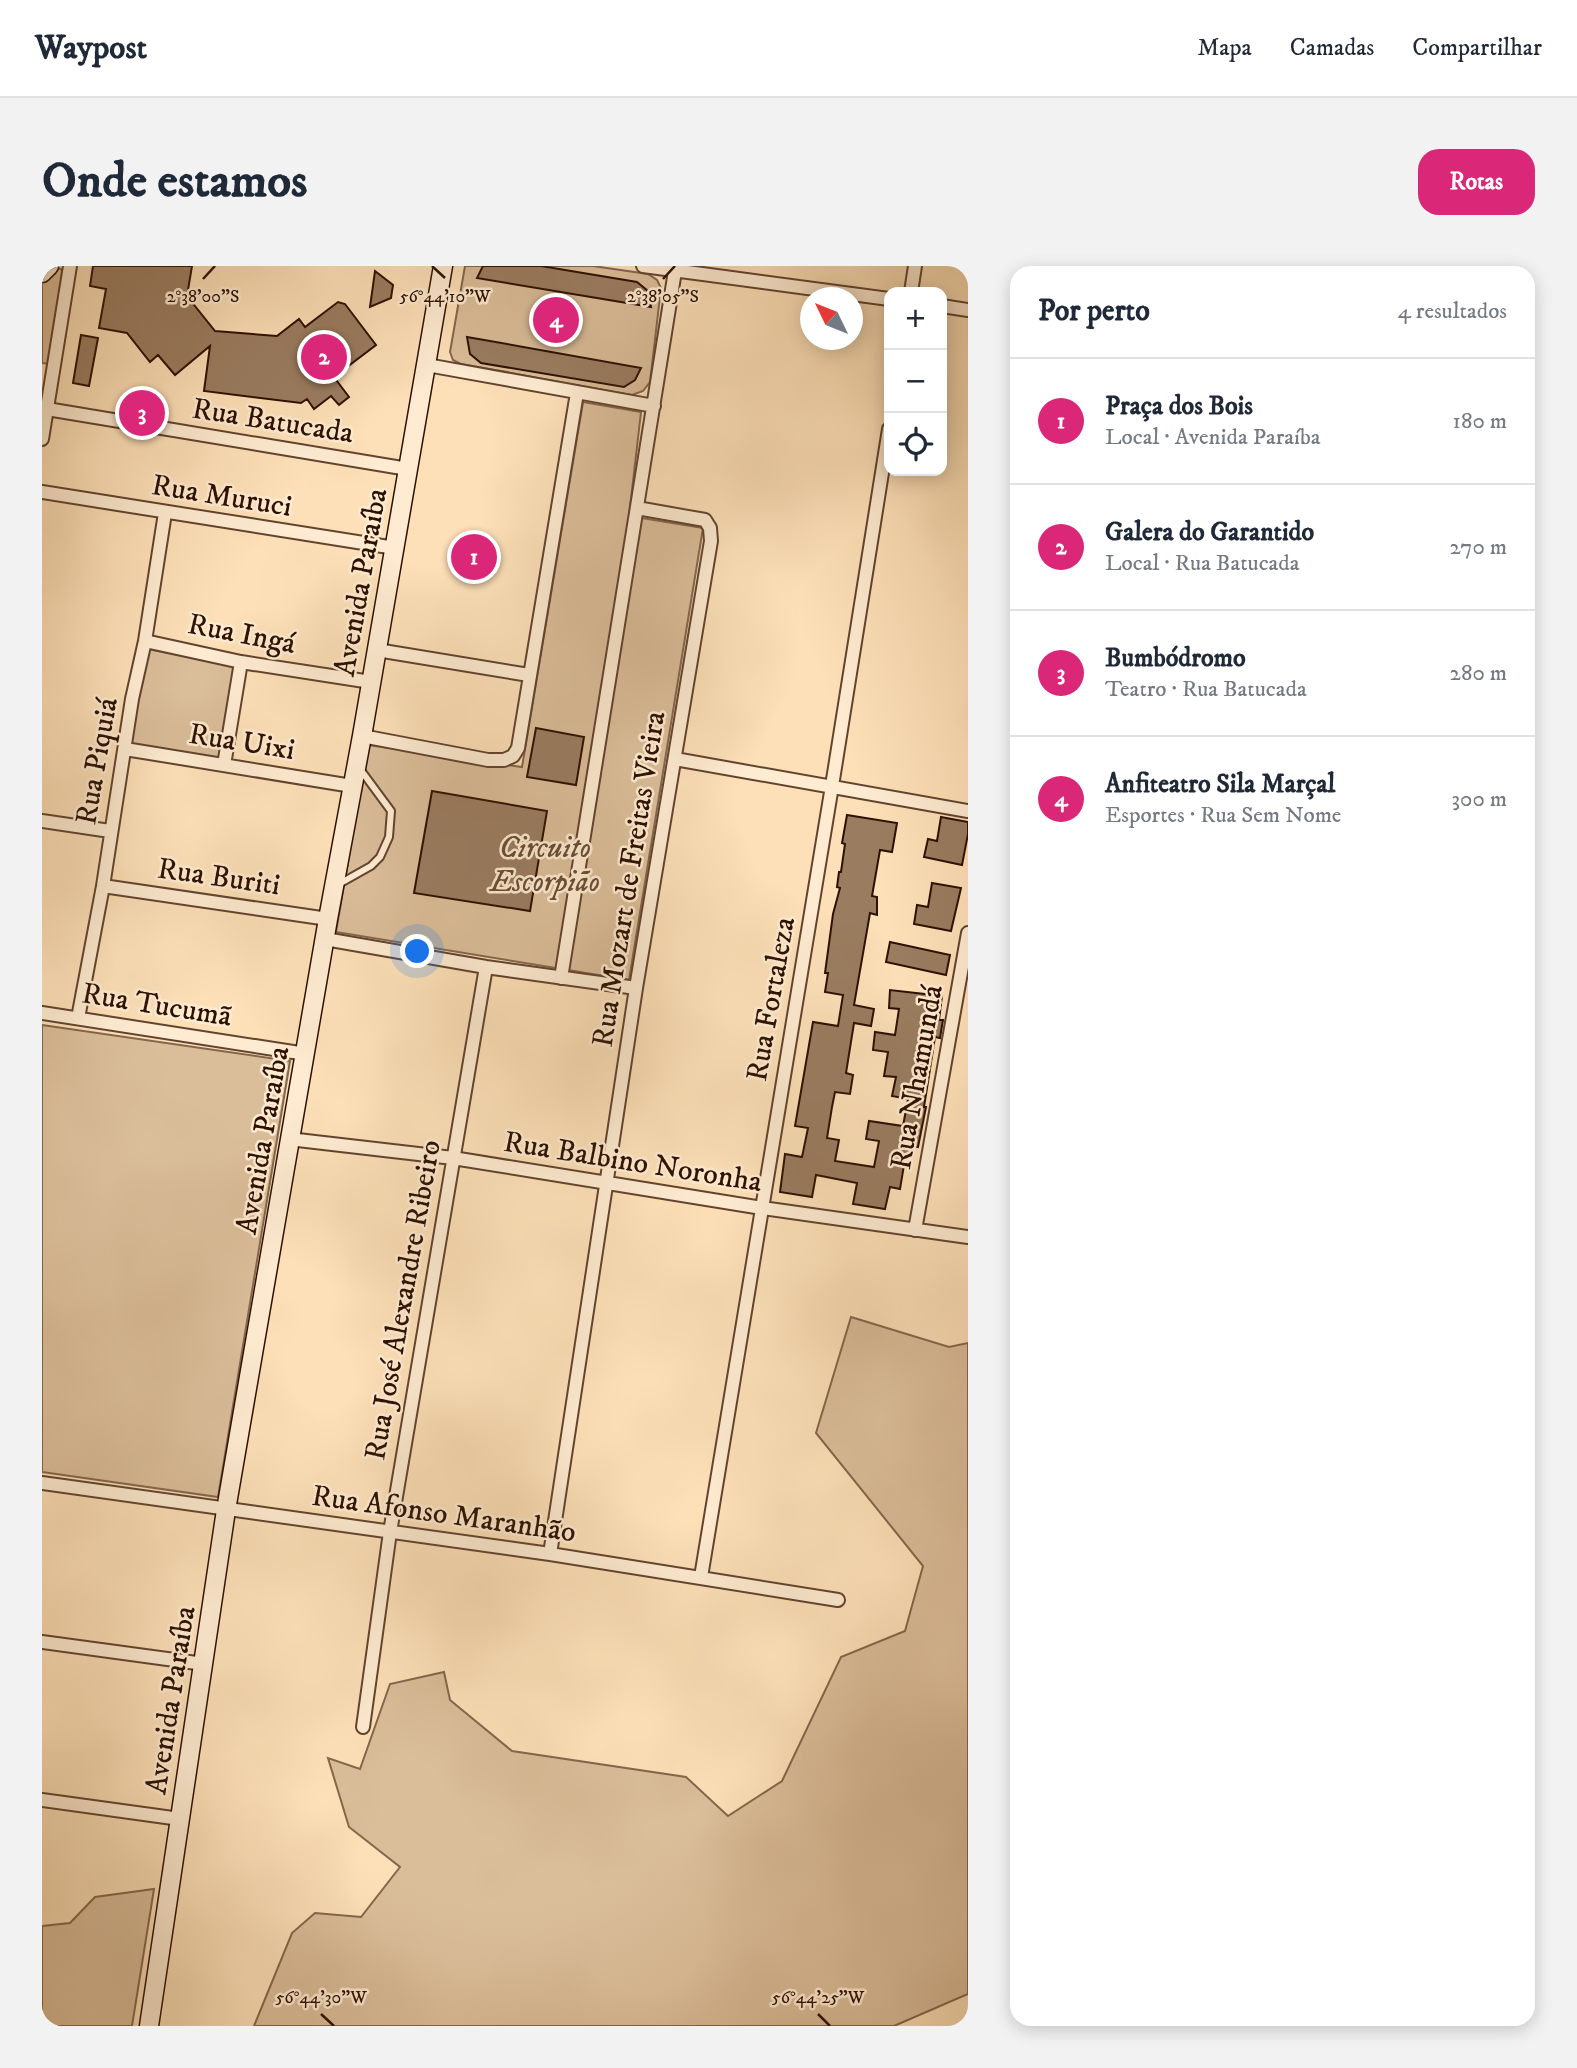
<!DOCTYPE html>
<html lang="pt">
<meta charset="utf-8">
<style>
body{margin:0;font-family:"IM FELL DW Pica",serif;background:#f2f2f3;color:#1f2937}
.controls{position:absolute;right:21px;top:21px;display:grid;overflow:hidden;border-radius:14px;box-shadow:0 4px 18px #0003}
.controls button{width:63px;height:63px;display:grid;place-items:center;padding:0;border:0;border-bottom:2px solid #e0e1e3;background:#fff;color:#1f2937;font:35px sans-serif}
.compass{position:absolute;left:758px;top:21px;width:63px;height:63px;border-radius:50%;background:#fff;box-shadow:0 4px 18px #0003;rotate:313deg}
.you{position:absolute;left:376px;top:686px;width:24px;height:24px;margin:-18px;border:5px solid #fff;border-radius:50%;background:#1a73e8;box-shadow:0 0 0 10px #1a73e833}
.badge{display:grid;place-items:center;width:46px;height:46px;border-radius:50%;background:#db2777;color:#fff;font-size:23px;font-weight:700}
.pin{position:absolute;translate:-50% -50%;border:4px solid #fff;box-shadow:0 2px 7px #0006}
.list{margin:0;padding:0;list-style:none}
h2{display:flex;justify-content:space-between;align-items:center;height:91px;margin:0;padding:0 28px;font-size:30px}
h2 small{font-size:23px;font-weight:400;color:#747a83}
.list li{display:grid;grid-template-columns:46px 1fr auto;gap:21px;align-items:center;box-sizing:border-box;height:126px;padding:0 28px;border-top:2px solid #e0e1e3}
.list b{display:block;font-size:26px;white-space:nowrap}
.list p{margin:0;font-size:23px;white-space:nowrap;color:#747a83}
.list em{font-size:23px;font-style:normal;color:#747a83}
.icon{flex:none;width:38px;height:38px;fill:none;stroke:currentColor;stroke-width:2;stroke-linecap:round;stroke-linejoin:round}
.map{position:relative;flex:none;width:926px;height:1760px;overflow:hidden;border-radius:21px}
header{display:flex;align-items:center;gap:42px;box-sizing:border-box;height:98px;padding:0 35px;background:#fff;border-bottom:2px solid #e0e1e3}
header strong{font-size:33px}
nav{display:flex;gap:38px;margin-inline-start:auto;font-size:24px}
.intro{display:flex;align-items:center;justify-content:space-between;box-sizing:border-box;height:168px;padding:0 42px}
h1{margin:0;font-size:49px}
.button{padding:18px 32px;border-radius:21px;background:#db2777;color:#fff;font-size:24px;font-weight:700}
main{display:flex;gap:42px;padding:0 42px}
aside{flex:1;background:#fff;border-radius:21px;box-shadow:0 4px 18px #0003}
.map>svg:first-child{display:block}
.green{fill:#dabd99;stroke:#84664c;stroke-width:2}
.building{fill:#9a7c60;stroke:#2e1000;stroke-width:2}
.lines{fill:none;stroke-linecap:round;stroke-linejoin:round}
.lane-casing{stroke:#62442e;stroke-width:10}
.street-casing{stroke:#62442e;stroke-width:16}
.secondary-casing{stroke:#2e1000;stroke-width:21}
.lane{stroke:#feebd1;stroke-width:6}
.street{stroke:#feebd1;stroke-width:12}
.secondary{stroke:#feebd1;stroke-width:18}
.ticks{fill:none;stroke:#2e1000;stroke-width:2.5}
.labels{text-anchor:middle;stroke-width:5;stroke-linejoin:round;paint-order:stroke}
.street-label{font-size:30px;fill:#2e1000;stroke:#feebd1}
.park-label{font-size:30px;font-style:italic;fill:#6a4d36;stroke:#feebd1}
.ticks-label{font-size:18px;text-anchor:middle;fill:#2e1000;stroke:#feebd1;stroke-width:5;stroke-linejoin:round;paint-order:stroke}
</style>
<header>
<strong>Waypost</strong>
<nav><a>Mapa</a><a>Camadas</a><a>Compartilhar</a></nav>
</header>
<div class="intro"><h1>Onde estamos</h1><a class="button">Rotas</a></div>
<main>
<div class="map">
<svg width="926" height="1760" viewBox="0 0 926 1760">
<rect width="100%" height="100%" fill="#fde0b8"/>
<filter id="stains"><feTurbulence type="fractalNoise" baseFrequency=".00286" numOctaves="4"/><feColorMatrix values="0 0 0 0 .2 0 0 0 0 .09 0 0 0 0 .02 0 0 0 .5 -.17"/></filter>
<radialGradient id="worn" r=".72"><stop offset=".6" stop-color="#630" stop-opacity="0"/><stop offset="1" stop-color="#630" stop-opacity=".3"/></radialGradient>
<path class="green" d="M423,0H551L606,8L615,14L619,22L608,116L601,125L590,129L419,98L411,94L408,86Z
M14,1L23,5L8,98L0,97V9Z
M541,136L599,146L587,250L661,262L587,714L294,666L326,479L480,501Z
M106,383L193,400L179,496L88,479Z
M0,759L248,795L176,1231L0,1206Z
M809,1051L907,1081L926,1077V1728L852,1760H212L250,1667L273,1647L319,1651L358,1601L307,1561L286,1492L318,1503L348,1418L402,1406L408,1434L470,1485L644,1511L686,1550L740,1515L799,1391L863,1365L881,1300L774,1167Z
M112,1623L90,1760H0V1660L28,1657L53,1631Z"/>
<path class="building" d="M51,0H150L145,30L173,65L235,70L257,53L263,61L296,36L303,38L334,79L292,111L307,131L297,139L289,130L272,143L265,133L259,137L162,125L168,80L133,109L116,89L108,96L85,67L57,62L64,23L48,20Z
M441,0H499L595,16L606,25L609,41L435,12Z
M333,5L351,19L349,32L328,41Z
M39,69L56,72L47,120L31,117Z
M425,71L448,75L599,102L593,114L582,121L439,97L428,88Z
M494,462L542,471L534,519L485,511Z
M390,525L505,545L488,645L372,627Z
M805,549L855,557L850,586L838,584L830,630L835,631V649L828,647L812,739L832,743L829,760L812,757L804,807L811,809L808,828L793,826L790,841L785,872L797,874L793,895L832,901L837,875L824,873L827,855L861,860L866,833L850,830L854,811L842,810L846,786L831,784L833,766L853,769L857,743L847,742L848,724L900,730L897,754H901L898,772L893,771L882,841H884L876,881L870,880L866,899H862L858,923L848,921L843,943L811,938L815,917L774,909L770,931L738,926L743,888L760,891L766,862L753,860L771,756L796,760L801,729L783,726L786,707H783L791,648L798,622L795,621L797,606H799L803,578L800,577Z
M899,551L926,556V568L920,599L882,591L886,573L895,575Z
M890,617L919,622L909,665L872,658L875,639L886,641Z
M848,676L908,689L904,709L844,696Z"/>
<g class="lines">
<defs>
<path id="lane" d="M297,618L329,600L338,591L347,571L349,545L318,503"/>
<path id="street" d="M601,0L847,33
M869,26L873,0
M900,40L926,44
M385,99L612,140
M5,143L366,203
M0,173L28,0
M0,226L353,282
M103,375L199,396L329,416
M335,384L487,409
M320,470L446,494H462L471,490L476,482L535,127
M83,483L310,520
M633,493L926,545
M182,499L199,396
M0,555L68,565
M61,620L286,653
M283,673L444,701L594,722
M519,712L633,5
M0,747L264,788
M36,752L61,620L90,433L103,375L123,247
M247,873L411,892L720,942L926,971
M873,964L926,667
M0,1217L508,1288L796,1334
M508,1288L594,722L669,275L668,262L663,254L595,242
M659,1311L790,520L847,163
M0,1376L162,1398
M321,1461L348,1266L444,701
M0,1534L138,1553"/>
<path id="secondary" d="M0,7L7,0
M107,1760L184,1244L286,653L320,470L401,0"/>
</defs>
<use href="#lane" class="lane-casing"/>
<use href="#street" class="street-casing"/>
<use href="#secondary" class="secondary-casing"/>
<use href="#lane" class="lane"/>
<use href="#street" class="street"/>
<use href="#secondary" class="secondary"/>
</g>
<path class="ticks" d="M390,0L403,12M161,13L173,0M621,13L633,0M279,1748L292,1760M776,1748L788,1760"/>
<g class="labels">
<g class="street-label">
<text transform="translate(231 154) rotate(9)" y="10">Rua Batucada</text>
<text transform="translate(180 229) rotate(9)" y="10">Rua Muruci</text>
<text transform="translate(318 316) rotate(-80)" y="10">Avenida Paraíba</text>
<text transform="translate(200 367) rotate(11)" y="10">Rua Ingá</text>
<text transform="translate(200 475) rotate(9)" y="10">Rua Uixi</text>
<text transform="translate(54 495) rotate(-80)" y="10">Rua Piquiá</text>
<text transform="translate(177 610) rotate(8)" y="10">Rua Buriti</text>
<text transform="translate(586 613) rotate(-81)" y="10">Rua Mozart de Freitas Vieira</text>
<text transform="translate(728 733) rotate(-80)" y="10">Rua Fortaleza</text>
<text transform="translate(115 738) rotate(9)" y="10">Rua Tucumã</text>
<text transform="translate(874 811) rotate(-80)" y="10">Rua Nhamundá</text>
<text transform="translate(220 874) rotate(-80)" y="10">Avenida Paraíba</text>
<text transform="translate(591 895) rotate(9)" y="10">Rua Balbino Noronha</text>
<text transform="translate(360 1034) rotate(-80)" y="10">Rua José Alexandre Ribeiro</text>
<text transform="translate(402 1247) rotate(8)" y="10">Rua Afonso Maranhão</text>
<text transform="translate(128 1434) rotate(-81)" y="10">Avenida Paraíba</text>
</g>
<g class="park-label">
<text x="503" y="591">Circuito<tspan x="503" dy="34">Escorpião</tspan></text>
</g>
</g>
<g class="ticks-label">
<text x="403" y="36">56°44'10"W</text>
<text x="161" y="36">2°38'00"S</text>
<text x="621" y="36">2°38'05"S</text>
<text x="279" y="1737">56°44'30"W</text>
<text x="776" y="1737">56°44'25"W</text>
</g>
<rect width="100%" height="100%" filter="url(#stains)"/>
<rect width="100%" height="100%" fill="url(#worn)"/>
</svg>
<div class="controls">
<button>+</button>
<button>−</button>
<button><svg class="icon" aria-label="locate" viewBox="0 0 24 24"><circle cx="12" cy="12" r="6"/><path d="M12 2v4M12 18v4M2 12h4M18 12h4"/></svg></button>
</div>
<svg class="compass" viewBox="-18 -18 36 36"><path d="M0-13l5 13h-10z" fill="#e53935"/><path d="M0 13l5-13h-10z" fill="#747a83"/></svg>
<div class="you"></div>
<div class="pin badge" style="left:432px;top:291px">1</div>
<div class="pin badge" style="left:282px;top:91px">2</div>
<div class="pin badge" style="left:100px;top:147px">3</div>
<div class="pin badge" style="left:514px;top:54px">4</div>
</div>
<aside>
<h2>Por perto<small>4 resultados</small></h2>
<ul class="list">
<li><span class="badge">1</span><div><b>Praça dos Bois</b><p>Local · Avenida Paraíba</p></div><em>180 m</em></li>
<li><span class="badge">2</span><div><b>Galera do Garantido</b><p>Local · Rua Batucada</p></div><em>270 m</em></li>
<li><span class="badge">3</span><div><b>Bumbódromo</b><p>Teatro · Rua Batucada</p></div><em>280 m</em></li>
<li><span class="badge">4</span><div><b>Anfiteatro Sila Marçal</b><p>Esportes · Rua Sem Nome</p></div><em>300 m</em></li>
</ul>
</aside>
</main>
